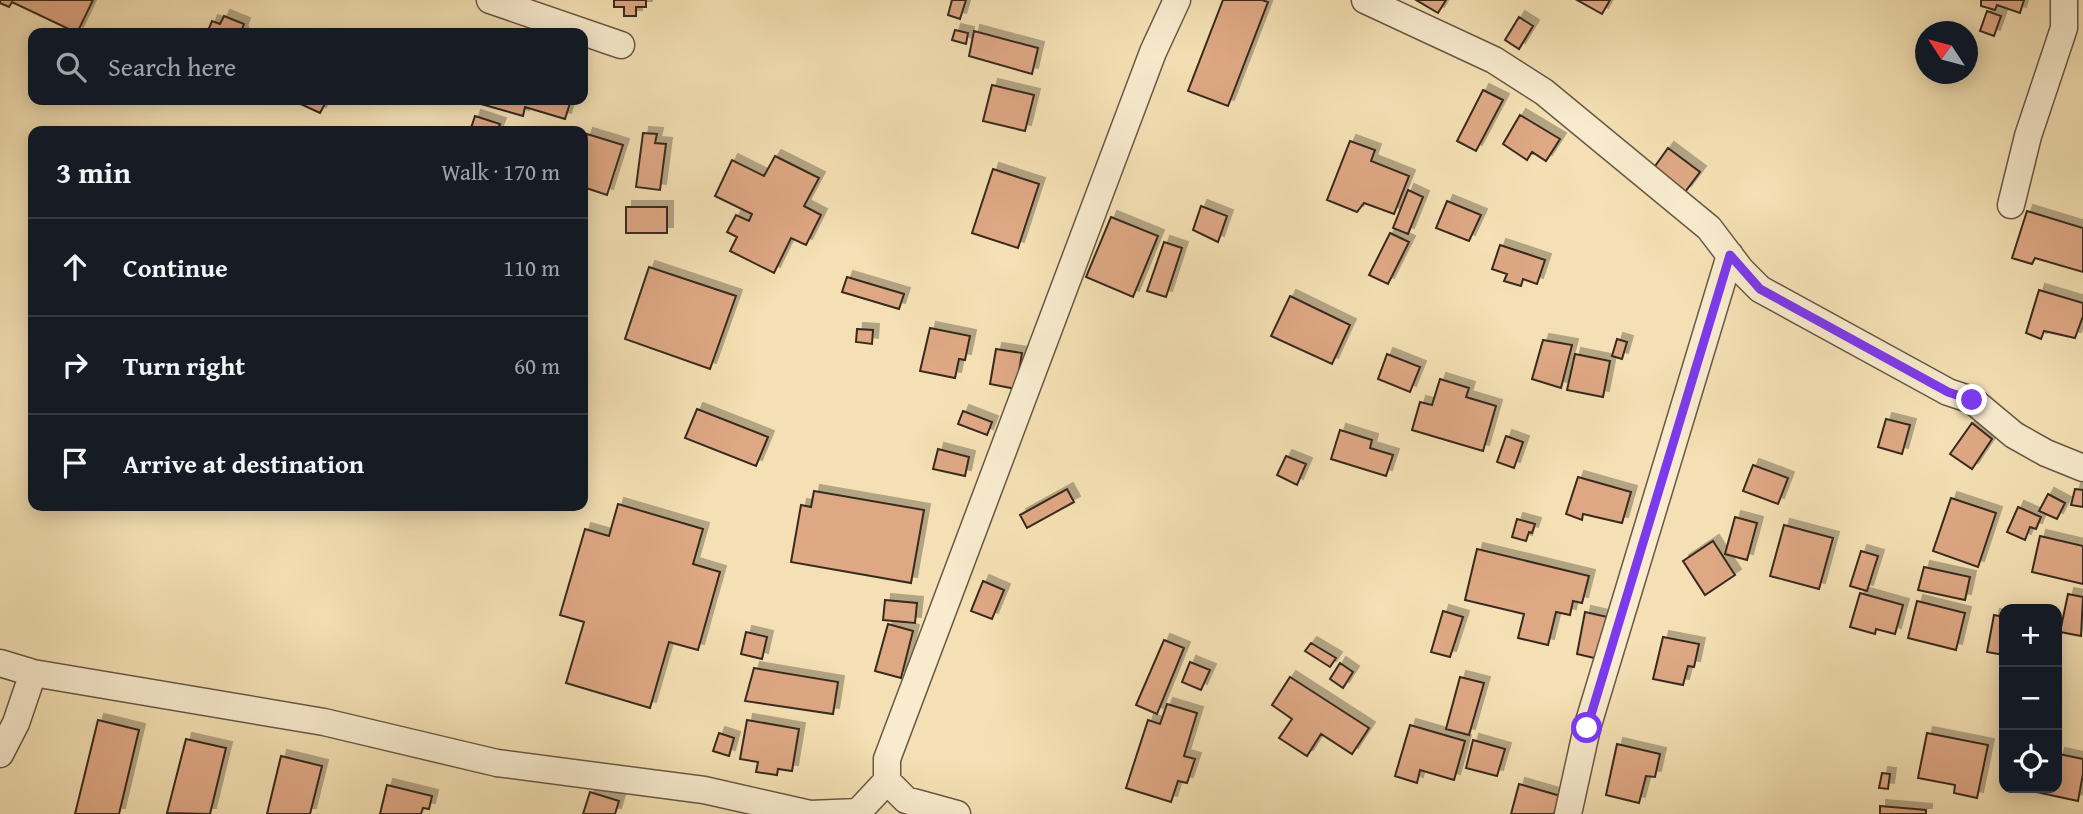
<!DOCTYPE html>
<meta charset="utf-8">
<style>
body{margin:0;font-family:"Gentium Book Plus",serif;background:#20242c;color:#f1f3f6}
.controls{position:absolute;right:21px;bottom:21px;display:grid;overflow:hidden;border-radius:14px;box-shadow:0 4px 18px #0003}
.controls button{width:63px;height:63px;display:grid;place-items:center;padding:0;border:0;border-bottom:2px solid #363941;background:#171b24;color:#f1f3f6;font:35px sans-serif}
.compass{position:absolute;left:1915px;top:21px;width:63px;height:63px;border-radius:50%;background:#171b24;box-shadow:0 4px 18px #0003;rotate:306deg}
.stop{position:absolute;width:21px;height:21px;margin:-16px;border:5px solid #7c3aed;border-radius:50%;background:#fff}
.stop.end{background:#7c3aed;border-color:#fff;box-shadow:0 2px 7px #0008}
.list{margin:0;padding:0;list-style:none}
h2{display:flex;justify-content:space-between;align-items:center;height:91px;margin:0;padding:0 28px;font-size:30px}
h2 small{font-size:23px;font-weight:400;color:#9ea1a6}
.list li{display:grid;grid-template-columns:46px 1fr auto;gap:21px;align-items:center;box-sizing:border-box;height:98px;padding:0 28px;border-top:2px solid #363941}
.list b{display:block;font-size:26px;white-space:nowrap}
.list em{font-size:23px;font-style:normal;color:#9ea1a6}
.icon{flex:none;width:38px;height:38px;fill:none;stroke:currentColor;stroke-width:2;stroke-linecap:round;stroke-linejoin:round}
.map{position:relative;flex:none;width:2083px;height:814px;overflow:hidden}
.search{position:absolute;background:#171b24;box-shadow:0 4px 18px #0003;left:28px;top:28px;width:560px;height:77px;display:flex;align-items:center;gap:18px;box-sizing:border-box;padding:0 24px;border-radius:14px;color:#9ea1a6;font-size:26px}
.panel{position:absolute;background:#171b24;box-shadow:0 4px 18px #0003;left:28px;top:126px;width:560px;height:385px;border-radius:14px}
.map>svg:first-child{display:block}
.building{fill:#dfa885;stroke:#392a1e;stroke-width:2;filter:url(#shadow)}
.lines{fill:none;stroke-linecap:round;stroke-linejoin:round}
.minor-casing{stroke:#685844;stroke-width:29}
.minor{stroke:#f8ebce;stroke-width:26}
.route{stroke:#7c3aed;stroke-width:9}
</style>
<div class="map">
<svg width="2083" height="814" viewBox="0 0 2083 814">
<defs>
<filter id="shadow"><feDropShadow dx="6" dy="-6" stdDeviation="0" flood-color="#0004"/></filter>
</defs>
<rect width="100%" height="100%" fill="#f4e0b4"/>
<filter id="stains"><feTurbulence type="fractalNoise" baseFrequency=".00286" numOctaves="4"/><feColorMatrix values="0 0 0 0 .2 0 0 0 0 .09 0 0 0 0 .02 0 0 0 .5 -.17"/></filter>
<radialGradient id="worn" r=".72"><stop offset=".6" stop-color="#630" stop-opacity="0"/><stop offset="1" stop-color="#630" stop-opacity=".3"/></radialGradient>
<path class="building" d="M0,0H93L77,33L12,2L9,7L0,3Z
M614,0H646V7H636V16H624V7H614Z
M952,0H966L960,19L948,15Z
M1223,0H1262L1268,2L1228,106L1188,91Z
M1416,0H1446L1438,13Z
M1577,0H1610L1602,14Z
M1981,0H2024L2020,13L1997,5L1995,10L1981,6Z
M1987,11L2001,16L1994,36L1980,31Z
M224,16L244,24L241,32L243,33H207L212,21L220,24Z
M1519,17L1533,26L1519,49L1505,40Z
M955,30L968,33L966,44L952,40Z
M974,31L1038,48L1032,74L969,56Z
M992,85L1034,95L1025,131L983,121Z
M1483,90L1503,100L1476,151L1457,141Z
M292,100H327L320,113Z
M482,100H571L565,119L525,107L523,116L481,104Z
M1520,115L1560,139L1546,161L1532,152L1527,160L1503,144Z
M475,116L500,124L497,131H470Z
M643,133L657,134L655,143L666,144L660,190L636,187Z
M587,134L623,145L607,195L583,187V146Z
M1350,141L1375,150L1371,161L1409,176L1394,214L1364,203L1357,212L1327,200Z
M1668,148L1700,172L1685,192L1653,169Z
M775,156L819,178L804,206L821,215L806,245L791,238L774,273L730,251L737,237L727,232L736,215L749,221L752,214L715,196L732,160L764,176Z
M993,169L1039,184L1018,248L972,233Z
M1408,190L1423,197L1408,234L1393,228Z
M1447,201L1481,215L1469,241L1436,228Z
M1201,206L1227,216L1218,242L1193,230Z
M626,207H667V233H626Z
M2027,211L2083,228V272L2035,258L2032,264L2012,258Z
M1111,217L1158,236L1133,297L1086,277Z
M1390,233L1409,242L1388,284L1369,275Z
M1164,242L1182,248L1166,297L1147,291Z
M1500,245L1545,260L1537,284L1523,279L1521,286L1504,281L1507,274L1492,269Z
M649,267L736,296L710,369L625,339Z
M847,277L904,294L899,309L842,292Z
M2039,290L2083,303V316L2075,338L2044,331L2041,339L2026,333Z
M1290,296L1350,325L1332,364L1271,336Z
M930,328L970,336L965,360L959,359L955,378L920,371Z
M857,329L873,330L872,344L856,342Z
M1617,339L1627,342L1622,359L1612,356Z
M1543,340L1572,345L1561,388L1532,379Z
M996,349L1022,353L1016,389L990,384Z
M1387,354L1420,367L1410,392L1378,379Z
M1575,354L1610,361L1603,397L1567,390Z
M1440,379L1469,388L1466,397L1496,406L1483,451L1412,430L1420,402L1432,405Z
M697,409L768,437L756,466L685,438Z
M963,411L992,422L987,435L958,424Z
M1886,419L1910,425L1902,454L1878,447Z
M1972,423L1992,439L1972,469L1950,454Z
M1340,430L1372,440L1370,448L1393,455L1386,476L1331,459Z
M1506,436L1523,442L1514,468L1497,462Z
M938,449L969,457L965,476L933,469Z
M1286,456L1306,464L1297,485L1277,475Z
M1753,465L1788,478L1778,504L1743,491Z
M1578,477L1631,492L1622,523L1583,514L1582,520L1566,514Z
M1067,489L1074,502L1027,528L1020,515Z
M2075,489L2083,490V507L2071,505Z
M814,491L924,510L911,583L791,562L801,505L811,507Z
M2048,494L2065,503L2057,519L2039,511Z
M1951,498L1996,513L1978,567L1933,551Z
M618,504L703,529L693,564L720,572L698,650L669,642L650,708L566,683L584,622L560,615L585,529L609,536Z
M2018,507L2041,517L2036,529L2030,527L2025,540L2007,532Z
M1735,517L1757,523L1747,560L1725,554Z
M1517,519L1535,524L1532,533L1529,532L1526,541L1512,537Z
M1784,525L1833,538L1819,589L1770,576Z
M2040,536L2083,546V584L2032,572Z
M1713,541L1735,575L1705,595L1683,561Z
M1477,549L1589,576L1582,603L1573,601L1570,615L1556,612L1548,645L1518,638L1524,614L1465,600Z
M1861,551L1878,556L1867,591L1850,586Z
M1924,567L1970,577L1965,600L1918,590Z
M983,581L1004,590L992,619L971,611Z
M1860,593L1903,605L1895,634L1876,629L1875,634L1850,627Z
M2068,594L2083,597L2081,636L2060,632Z
M885,600L917,603L915,623L883,620Z
M1917,601L1965,613L1956,650L1908,638Z
M1443,611L1463,617L1450,657L1431,652Z
M1585,612L1612,618L1603,660L1577,654Z
M1994,615L2004,617V655L1987,652Z
M888,624L913,631L901,678L875,671Z
M746,632L767,637L762,659L741,654Z
M1663,637L1699,644L1694,667L1688,666L1683,685L1653,679Z
M1164,640L1184,648L1157,714L1136,705Z
M1311,643L1336,658L1330,667L1305,651Z
M1190,662L1210,670L1201,690L1182,682Z
M1340,663L1353,672L1343,688L1330,679Z
M754,668L838,682L833,714L745,701Z
M1290,677L1369,728L1352,754L1321,734L1307,756L1279,738L1292,719L1272,705Z
M1460,677L1484,683L1469,735L1446,729Z
M1167,704L1197,713L1184,756L1195,759L1187,783L1178,781L1171,802L1126,788L1148,720L1160,724Z
M98,720L139,730L119,814H75Z
M747,720L799,729L792,771L778,769L777,775L756,772L758,762L740,759Z
M1410,725L1465,741L1454,780L1420,770L1417,783L1395,776Z
M719,733L734,738L729,756L713,751Z
M1927,733L1988,745L1977,798L1954,793L1955,785L1918,778Z
M186,739L226,748L210,814L167,813Z
M1473,740L1505,749L1497,776L1466,768Z
M1617,744L1660,754L1655,777L1646,776L1639,803L1606,795Z
M2059,754L2083,759V774L2078,801L2027,790L2028,788H2057V762Z
M281,756L322,766L310,814H267Z
M1882,773L1890,774L1888,789L1879,788Z
M1519,784L1564,797L1560,808L1555,811L1554,814H1511Z
M387,785L432,796L429,809L423,808L421,814H380Z
M590,792L619,801L615,814H583Z
M1880,806L1926,810V814H1880Z"/>
<g class="lines">
<defs>
<path id="minor" d="M490,0L621,45
M1365,0L1494,60L1544,92L1709,228L1741,270L1760,289L1948,392L1972,400L2014,435L2046,453L2083,468
M2011,205L2028,136L2064,28V0
M0,663L33,673L324,722L497,763L704,790L810,814
M0,754L16,723L33,673
M810,814L858,812L887,781
M957,814L906,800L887,781V759L1153,52L1177,0
M1568,814L1587,728L1730,255"/>
</defs>
<use href="#minor" class="minor-casing"/>
<use href="#minor" class="minor"/>
</g>
<g class="lines">
<path class="route" d="M1587,728L1730,255L1760,289L1948,392L1972,400"/>
</g>
<rect width="100%" height="100%" filter="url(#stains)"/>
<rect width="100%" height="100%" fill="url(#worn)"/>
</svg>
<div class="controls">
<button>+</button>
<button>−</button>
<button><svg class="icon" aria-label="locate" viewBox="0 0 24 24"><circle cx="12" cy="12" r="6"/><path d="M12 2v4M12 18v4M2 12h4M18 12h4"/></svg></button>
</div>
<svg class="compass" viewBox="-18 -18 36 36"><path d="M0-13l5 13h-10z" fill="#e53935"/><path d="M0 13l5-13h-10z" fill="#9ea1a6"/></svg>
<div class="stop" style="left:1587px;top:728px"></div>
<div class="stop end" style="left:1972px;top:400px"></div>
<div class="search"><svg class="icon" aria-label="search" viewBox="0 0 24 24"><circle cx="10" cy="10" r="6"/><path d="M15 15l6 6"/></svg>Search here</div>
<section class="panel">
<h2>3 min<small>Walk · 170 m</small></h2>
<ul class="list">
<li><svg class="icon" aria-label="ahead" viewBox="0 0 24 24"><path d="M12 20V5M6 11l6-6 6 6"/></svg><div><b>Continue</b></div><em>110 m</em></li>
<li><svg class="icon" aria-label="right" viewBox="0 0 24 24"><path d="M7 20v-9h11M14 6l5 5-5 5"/></svg><div><b>Turn right</b></div><em>60 m</em></li>
<li><svg class="icon" aria-label="arrive" viewBox="0 0 24 24"><path d="M6 21V4h12l-3 4 3 4H6"/></svg><div><b>Arrive at destination</b></div></li>
</ul>
</section>
</div>
